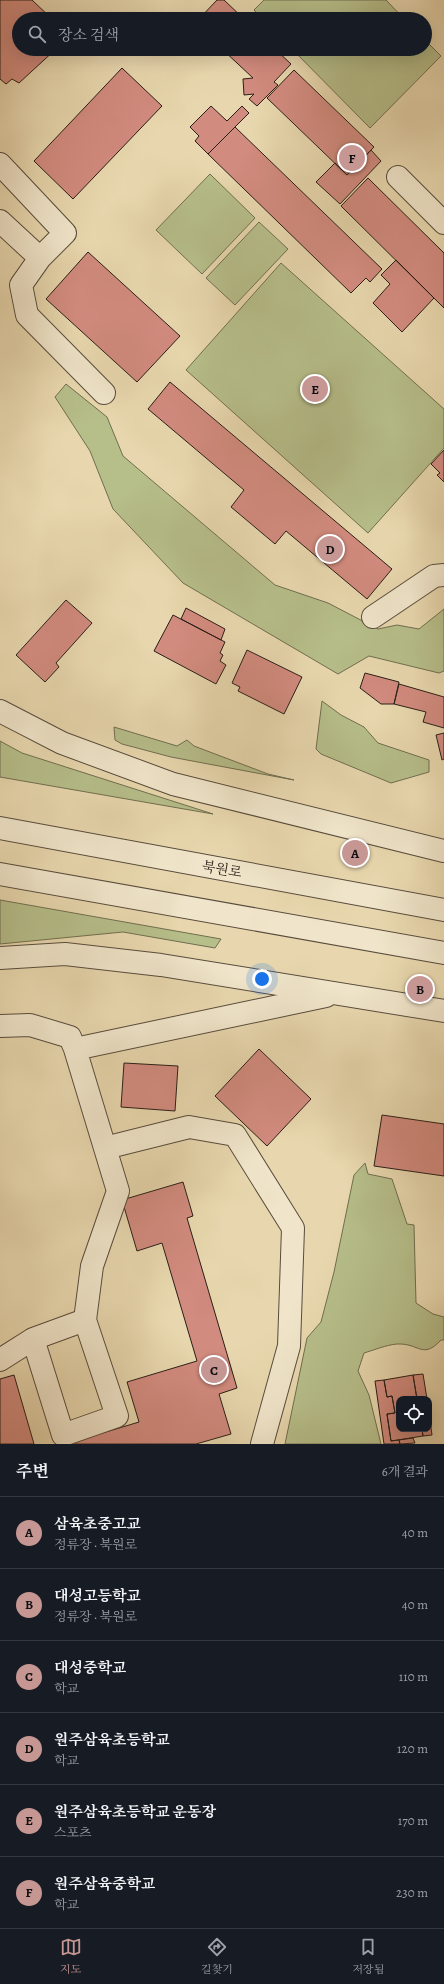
<!DOCTYPE html>
<html lang="ko">
<meta charset="utf-8">
<style>
body{margin:0;font-family:Alegreya,"Noto Serif KR",serif;background:#242831;color:#f1f3f6}
.controls{position:absolute;right:12px;bottom:12px;display:grid;overflow:hidden;border-radius:8px;box-shadow:0 4px 16px #0002}
.controls button{width:36px;height:36px;display:grid;place-items:center;padding:0;border:0;border-bottom:1px solid #363941;background:#171b24;color:#f1f3f6;font:20px sans-serif}
.you{position:absolute;left:262px;top:979px;width:14px;height:14px;margin:-10px;border:3px solid #fff;border-radius:50%;background:#1a73e8;box-shadow:0 0 0 6px #1a73e833}
.badge{display:grid;place-items:center;width:26px;height:26px;border-radius:50%;background:#c59692;color:#111;font-size:13px;font-weight:700}
.pin{position:absolute;translate:-50% -50%;border:2px solid #fff;box-shadow:0 1px 4px #0006}
.list{margin:0;padding:0;list-style:none}
h2{display:flex;justify-content:space-between;align-items:center;height:52px;margin:0;padding:0 16px;font-size:17px}
h2 small{font-size:13px;font-weight:400;color:#9ea1a6}
.list li{display:grid;grid-template-columns:26px 1fr auto;gap:12px;align-items:center;box-sizing:border-box;height:72px;padding:0 16px;border-top:1px solid #363941}
.list b{display:block;font-size:15px;white-space:nowrap}
.list p{margin:0;font-size:13px;white-space:nowrap;color:#9ea1a6}
.list em{font-size:13px;font-style:normal;color:#9ea1a6}
.icon{flex:none;width:22px;height:22px;fill:none;stroke:currentColor;stroke-width:2;stroke-linecap:round;stroke-linejoin:round}
.map{position:relative;flex:none;width:444px;height:1444px;overflow:hidden}
.search{position:absolute;background:#171b24;box-shadow:0 4px 16px #0002;left:12px;right:12px;top:12px;height:44px;display:flex;align-items:center;gap:10px;box-sizing:border-box;padding:0 14px;border-radius:22px;color:#9ea1a6;font-size:15px}
.sheet{height:484px;background:#171b24}
nav{display:flex;justify-content:space-around;align-items:center;box-sizing:border-box;height:56px;border-top:1px solid #363941;background:#171b24;font-size:11px;color:#9ea1a6}
nav a{display:grid;justify-items:center;gap:2px}
nav .on{color:#c59692}
.map>svg:first-child{display:block}
.green{fill:#b6be8a;stroke:#706e50}
.building{fill:#d28b7f;stroke:#291e17}
.lines{fill:none;stroke-linecap:round;stroke-linejoin:round}
.minor-casing{stroke:#594c3d;stroke-width:24}
.minor{stroke:#f0e5ca;stroke-width:22}
.labels{text-anchor:middle;stroke-width:3;stroke-linejoin:round;paint-order:stroke}
.street-label{font-size:14px;fill:#291e17;stroke:#f0e5ca}
</style>
<div class="map">
<svg width="444" height="1444" viewBox="0 0 444 1444">
<rect width="100%" height="100%" fill="#e8d7ae"/>
<filter id="stains"><feTurbulence type="fractalNoise" baseFrequency=".005" numOctaves="4"/><feColorMatrix values="0 0 0 0 .2 0 0 0 0 .09 0 0 0 0 .02 0 0 0 .5 -.17"/></filter>
<radialGradient id="worn" r=".72"><stop offset=".6" stop-color="#630" stop-opacity="0"/><stop offset="1" stop-color="#630" stop-opacity=".3"/></radialGradient>
<path class="green" d="M264,0H386L404,19H262L254,10Z
M425,40L441,56L370,128L292,49H425Z
M210,174L255,218L202,274L156,230Z
M259,222L288,249L235,305L206,278Z
M281,263L444,409V448L368,533L186,370Z
M66,384L107,417L123,456L275,585L328,603L378,629L397,625L419,629L444,609V671L439,673L369,656L338,674L183,583L113,509L90,451L55,397Z
M322,701L341,715L364,727L378,743L429,760V772L391,783L321,754L316,749Z
M114,727L177,746L187,740L194,746L268,774L294,780L171,757L122,744L115,740Z
M0,741L22,753L213,814L0,777Z
M0,900L221,939L215,948L123,932L0,944Z
M365,1163L368,1174L392,1179L407,1224L414,1225L416,1303L433,1314L444,1317V1340H441C422,1360 420,1343 397,1344C386,1345 374,1350 364,1353L358,1371L369,1395L381,1444H285L307,1338L321,1322L334,1272L354,1175Z"/>
<path class="building" d="M0,0H32L52,19H19V49H56L19,83L12,79L6,84L0,79Z
M217,0H224L244,19H199Z
M222,49H275L291,64L274,82L278,85L257,106L249,99L254,94L244,95L243,79L253,78Z
M122,68L162,106L73,199L34,161Z
M294,70L374,147L347,175L267,98Z
M211,106L227,121L242,106L249,113L208,154L195,141L199,136L190,127Z
M235,127L382,269L370,282L366,278L351,293L208,154Z
M371,150L381,161L340,204L316,182L335,163L347,175Z
M368,178L444,253V308L341,206Z
M88,252L180,336L137,382L46,299Z
M396,260L434,298L402,332L373,303L390,284L381,275Z
M170,382L392,569L367,599L286,531L275,544L231,507L244,490L148,409Z
M444,450V482L437,475L440,473L431,464Z
M66,600L92,623L56,663L59,667L45,682L16,655Z
M186,608L225,629L221,640L181,619Z
M173,615L225,642L220,653L223,655L220,661L226,665L216,684L154,651Z
M247,650L302,677L284,714L238,691L240,687L232,683Z
M365,673L399,682L394,704H381L360,688Z
M399,684L444,697V728L423,722L426,712L394,704Z
M444,733V759L442,760L436,735Z
M259,1049L311,1099L267,1146L215,1096Z
M124,1063L178,1066L175,1111L121,1107Z
M382,1115L444,1124V1176L374,1166Z
M183,1182L193,1216L187,1218L237,1388L219,1394L231,1434L196,1444H66L139,1422L127,1382L197,1361L162,1243L137,1251L122,1200Z
M423,1374L427,1399H417L413,1375Z
M14,1375L34,1444H0V1379Z
M413,1375L417,1399H399V1429H422L423,1436L391,1441L387,1414L395,1413L392,1396L387,1397L384,1380Z
M384,1380L387,1397L392,1396L395,1413L387,1414L391,1441L399,1440L400,1444H384L375,1381Z
M429,1412L432,1435L423,1436L422,1429H429Z
M413,1438L415,1443L400,1444L399,1440Z"/>
<g class="lines">
<defs>
<path id="minor" d="M0,164L65,233L40,258L21,285L27,315L104,393
M398,177L444,223
M0,221L40,258
M373,617L434,576L444,575
M0,711L62,743L173,784L444,851
M0,828L444,910
M0,874L444,953
M0,958L65,954L161,965L444,1011
M0,1026L30,1025L70,1037L75,1049L118,1191L92,1266L85,1320L117,1416L63,1435L33,1339L85,1320
M75,1049L326,996
M105,1148L189,1127L235,1135L293,1228L289,1346L262,1444
M0,1360L33,1339"/>
</defs>
<use href="#minor" class="minor-casing"/>
<use href="#minor" class="minor"/>
</g>
<g class="labels">
<g class="street-label">
<text transform="translate(222 869) rotate(10)" y="5">북원로</text>
</g>
</g>
<rect width="100%" height="100%" filter="url(#stains)"/>
<rect width="100%" height="100%" fill="url(#worn)"/>
</svg>
<div class="controls">
<button><svg class="icon" aria-label="locate" viewBox="0 0 24 24"><circle cx="12" cy="12" r="6"/><path d="M12 2v4M12 18v4M2 12h4M18 12h4"/></svg></button>
</div>
<div class="you"></div>
<div class="pin badge" style="left:355px;top:853px">A</div>
<div class="pin badge" style="left:420px;top:989px">B</div>
<div class="pin badge" style="left:214px;top:1370px">C</div>
<div class="pin badge" style="left:330px;top:549px">D</div>
<div class="pin badge" style="left:315px;top:389px">E</div>
<div class="pin badge" style="left:352px;top:158px">F</div>
<div class="search"><svg class="icon" aria-label="search" viewBox="0 0 24 24"><circle cx="10" cy="10" r="6"/><path d="M15 15l6 6"/></svg>장소 검색</div>
</div>
<section class="sheet">
<h2>주변<small>6개 결과</small></h2>
<ul class="list">
<li><span class="badge">A</span><div><b>삼육초중고교</b><p>정류장 · 북원로</p></div><em>40 m</em></li>
<li><span class="badge">B</span><div><b>대성고등학교</b><p>정류장 · 북원로</p></div><em>40 m</em></li>
<li><span class="badge">C</span><div><b>대성중학교</b><p>학교</p></div><em>110 m</em></li>
<li><span class="badge">D</span><div><b>원주삼육초등학교</b><p>학교</p></div><em>120 m</em></li>
<li><span class="badge">E</span><div><b>원주삼육초등학교 운동장</b><p>스포츠</p></div><em>170 m</em></li>
<li><span class="badge">F</span><div><b>원주삼육중학교</b><p>학교</p></div><em>230 m</em></li>
</ul>
</section>
<nav>
<a class="on"><svg class="icon" aria-label="map" viewBox="0 0 24 24"><path d="M3 6l6-2 6 2 6-2v14l-6 2-6-2-6 2zM9 4v14M15 6v14"/></svg>지도</a>
<a><svg class="icon" aria-label="directions" viewBox="0 0 24 24"><path d="M12 3l9 9-9 9-9-9zM9 14v-3h6M13 9l2 2-2 2"/></svg>길찾기</a>
<a><svg class="icon" aria-label="saved" viewBox="0 0 24 24"><path d="M7 4h10v16l-5-4-5 4z"/></svg>저장됨</a>
</nav>
